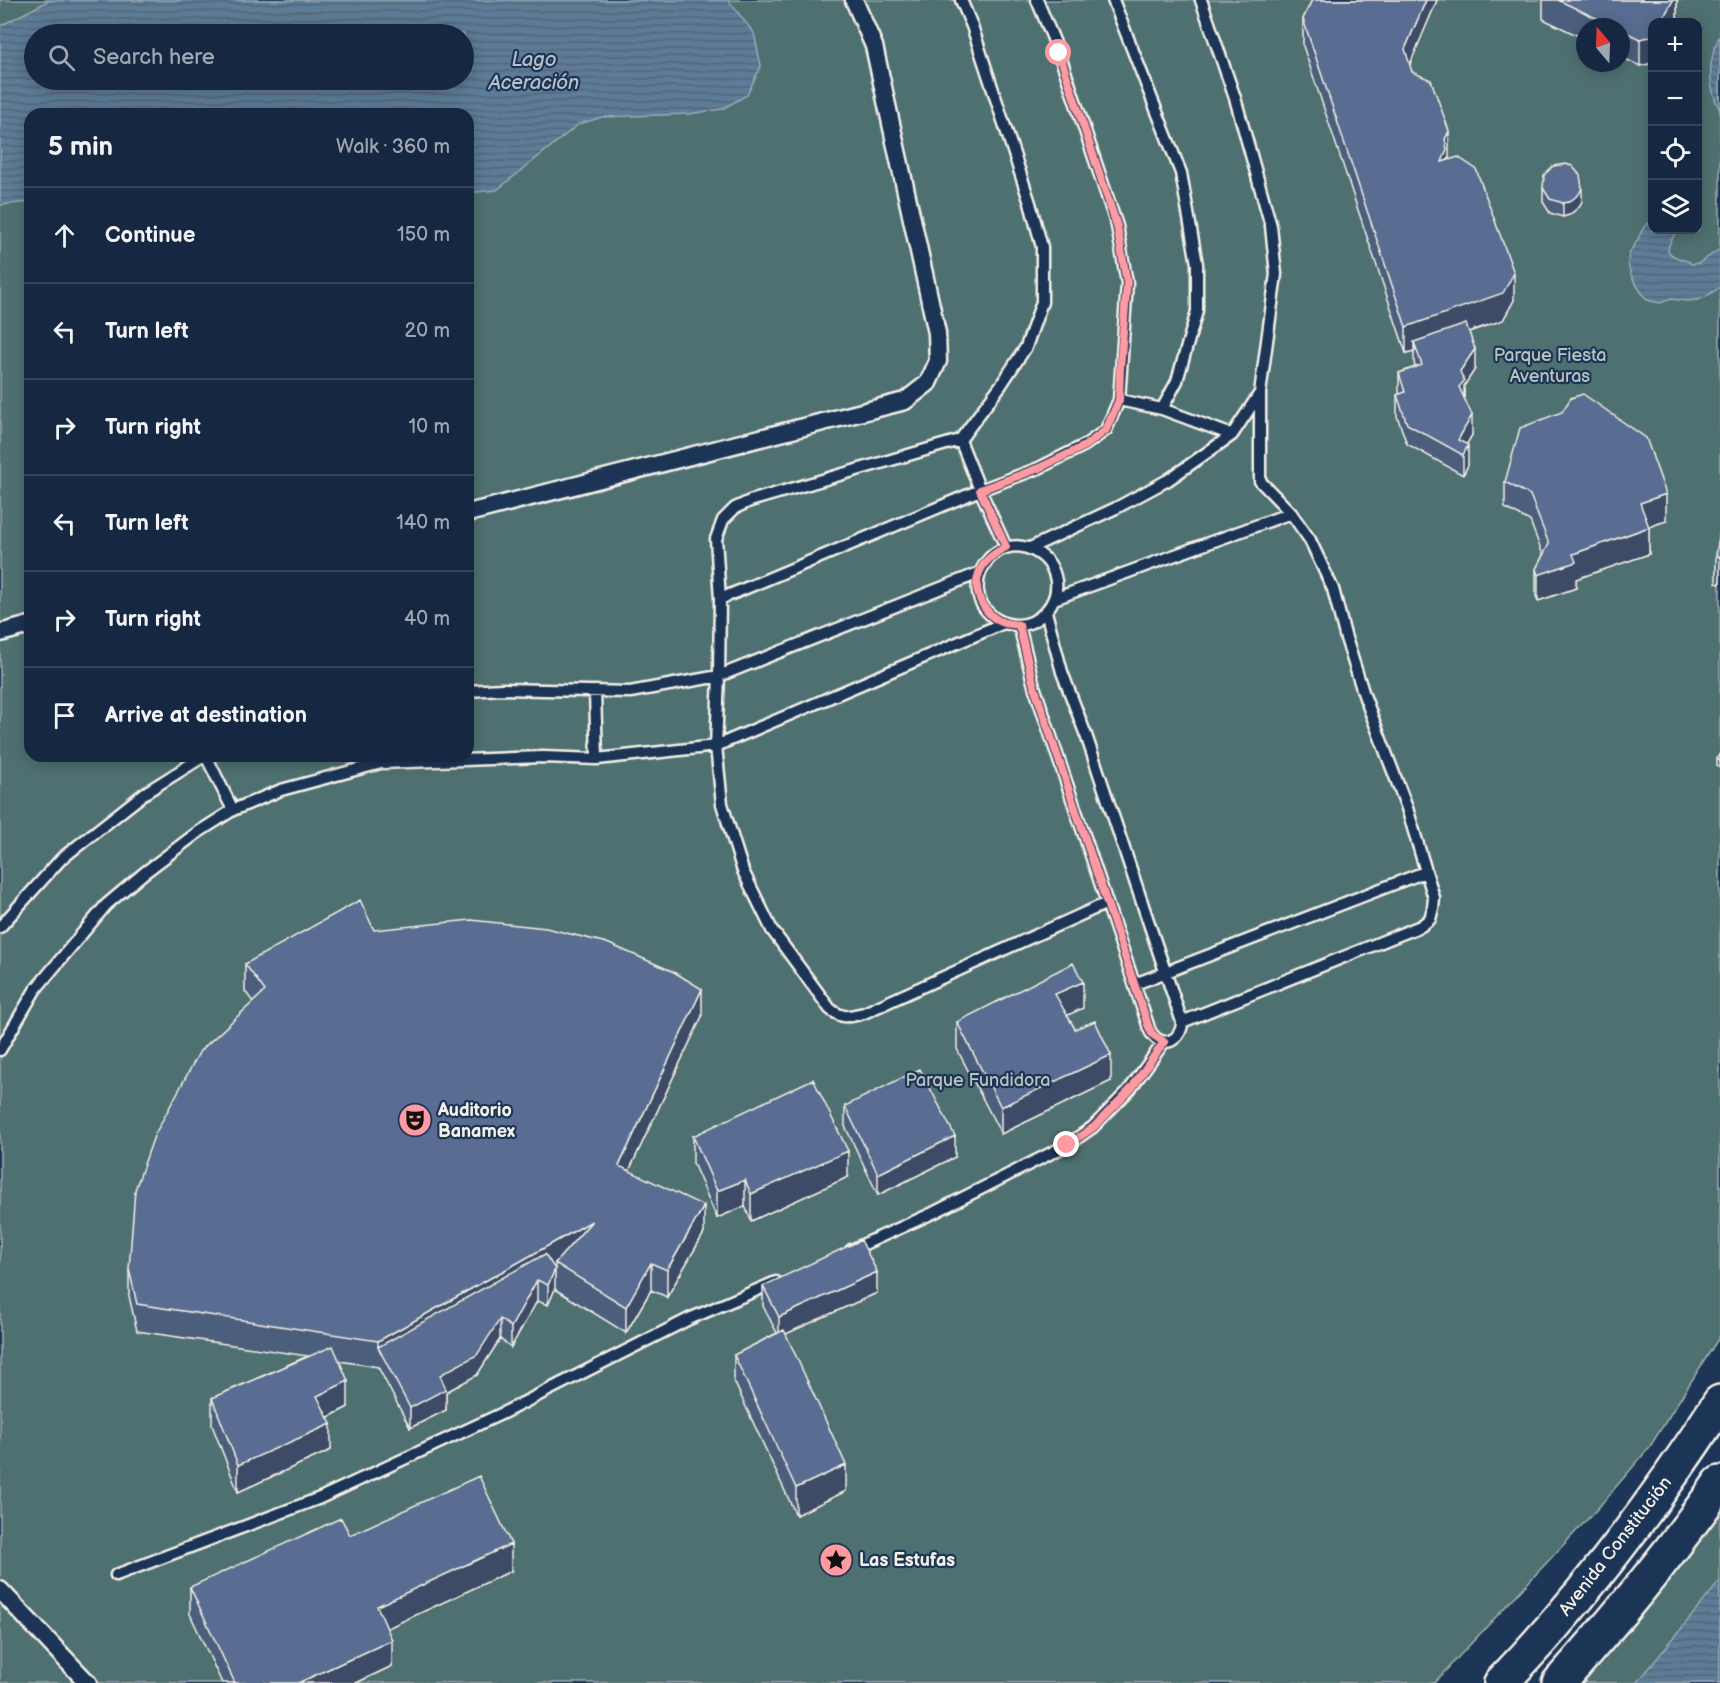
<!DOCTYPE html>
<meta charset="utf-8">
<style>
body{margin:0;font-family:"Balsamiq Sans",sans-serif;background:#23344c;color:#f1f3f6}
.controls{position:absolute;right:18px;top:18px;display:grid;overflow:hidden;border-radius:12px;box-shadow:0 3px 15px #0003}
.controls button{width:54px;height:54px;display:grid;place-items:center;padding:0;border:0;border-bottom:2px solid #35445a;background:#162841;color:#f1f3f6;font:30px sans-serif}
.compass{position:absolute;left:1576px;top:18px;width:54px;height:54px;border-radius:50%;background:#162841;box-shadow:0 3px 15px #0003;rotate:341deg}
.stop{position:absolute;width:18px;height:18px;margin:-14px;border:4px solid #ff9aa2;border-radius:50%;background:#fff}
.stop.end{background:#ff9aa2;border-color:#fff;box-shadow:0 2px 6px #0008}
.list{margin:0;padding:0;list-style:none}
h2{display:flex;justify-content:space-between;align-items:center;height:78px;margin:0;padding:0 24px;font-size:26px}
h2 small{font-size:20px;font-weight:400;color:#9ea6b1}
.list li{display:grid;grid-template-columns:39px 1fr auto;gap:18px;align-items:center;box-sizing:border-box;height:96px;padding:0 24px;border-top:2px solid #35445a}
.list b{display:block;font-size:22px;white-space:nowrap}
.list em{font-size:20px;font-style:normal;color:#9ea6b1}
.icon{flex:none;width:33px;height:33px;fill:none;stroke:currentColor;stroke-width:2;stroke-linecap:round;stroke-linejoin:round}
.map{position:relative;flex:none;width:1720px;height:1683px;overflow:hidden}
.search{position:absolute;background:#162841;box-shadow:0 3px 15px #0003;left:24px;top:24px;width:450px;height:66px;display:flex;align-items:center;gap:15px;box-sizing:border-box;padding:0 21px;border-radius:33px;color:#9ea6b1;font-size:22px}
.panel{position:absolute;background:#162841;box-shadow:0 3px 15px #0003;left:24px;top:108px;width:450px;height:654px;border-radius:18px}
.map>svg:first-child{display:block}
.green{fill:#4f7071;stroke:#a2b0ac;stroke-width:1.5;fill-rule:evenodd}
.water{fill:url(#water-rules);stroke:#99aab8;stroke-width:1.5;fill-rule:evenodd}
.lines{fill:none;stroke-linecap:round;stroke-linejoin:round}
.service-casing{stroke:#f4f1e8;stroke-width:15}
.pedestrian-casing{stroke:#f4f1e8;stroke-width:21}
.trunk-casing{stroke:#f4f1e8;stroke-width:38}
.service{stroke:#1d3557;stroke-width:10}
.pedestrian{stroke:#1d3557;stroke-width:16}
.trunk{stroke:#1d3557;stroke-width:33}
.wall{fill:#4c5e7d;stroke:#f4f1e8;stroke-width:1.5}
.shaded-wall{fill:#3e4c66;stroke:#f4f1e8;stroke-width:1.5}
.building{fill:#586d91;stroke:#f4f1e8;stroke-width:1.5}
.route{stroke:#ff9aa2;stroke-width:8}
.labels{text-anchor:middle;stroke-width:4.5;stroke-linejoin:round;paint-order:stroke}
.park-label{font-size:18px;fill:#bac4be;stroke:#1d3557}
.poi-label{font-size:18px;font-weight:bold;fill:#f4f1e8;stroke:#1d3557;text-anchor:start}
.street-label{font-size:18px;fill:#f4f1e8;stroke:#1d3557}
.water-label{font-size:20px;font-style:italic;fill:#b8c2c8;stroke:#1d3557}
</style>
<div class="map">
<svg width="1720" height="1683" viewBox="0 0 1720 1683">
<defs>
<pattern id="water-rules" width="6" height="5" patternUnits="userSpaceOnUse" patternTransform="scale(1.5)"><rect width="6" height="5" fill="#5d7b98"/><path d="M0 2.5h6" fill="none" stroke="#546473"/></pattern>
</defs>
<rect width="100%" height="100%" fill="#1d3557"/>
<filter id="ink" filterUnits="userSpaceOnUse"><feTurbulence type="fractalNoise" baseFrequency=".0167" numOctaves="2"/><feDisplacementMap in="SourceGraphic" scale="12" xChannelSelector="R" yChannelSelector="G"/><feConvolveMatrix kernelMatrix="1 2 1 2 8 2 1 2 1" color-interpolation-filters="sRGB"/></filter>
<g filter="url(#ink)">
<path class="green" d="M0,0H1720V1336L1649,1448L1598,1508L1434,1683H0ZM1652,22H1698V230H1652ZM1585,27H1621V63H1585ZM34,34H464V80H34ZM30,114H468V756H30Z
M1720,1513V1683H1582C1631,1628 1677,1572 1720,1513Z"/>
<path class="water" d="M50,0H728L754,33L761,66L747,95L722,109L689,114L602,117L579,124L497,190L476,192L468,191V114H368L362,109L346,114H30V202L0,205V26ZM464,34V80H34V34Z
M1720,35V110C1707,87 1708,58 1720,35Z
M1652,222V230H1675L1676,232L1669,245L1668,251C1674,260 1685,258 1692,264L1699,263L1720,249V245V287L1705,297L1697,300L1687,301L1671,299L1660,303L1647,300C1637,287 1623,268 1630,252C1632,247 1636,244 1638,239C1641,232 1644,224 1652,222Z
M1720,1581V1683H1637Z"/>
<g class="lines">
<defs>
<path id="service" d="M961,0L972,26L1030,203L1042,247V302L1026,347L1001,385L960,440L980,490L1006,547
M1037,0L1059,53L1117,226L1127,283L1119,400
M1113,0L1181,173L1197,264V311L1177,381L1162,409
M960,440L750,501L735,508L723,520L716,539L720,599L719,676L716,746L722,804L743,871L772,930L830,1009C843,1019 848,1017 864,1013L1107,903
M1030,548L1116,508L1168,480L1232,435L1260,393
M720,599L980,490L1039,468L1085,445L1106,430L1119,400L1162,409L1232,435
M1054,599L1291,513L1260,481V393L1276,274L1271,226L1235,98L1201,0
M1019,625L1034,686L1148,1025C1148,1026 1151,1034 1152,1034C1164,1050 1182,1039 1182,1022L1087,738L1062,672L1046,612
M468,691L502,689L630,692L719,676L979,573
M595,691L597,759
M206,756L233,810
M0,927L61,859L145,793L204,756
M1135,984L1425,872
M1182,1022L1421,926L1430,919L1433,908L1434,898L1407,808L1364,695L1345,635L1333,589L1310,540L1291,513
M0,1050L35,990L106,905L144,873L197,833L233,810L281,790L381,763L543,757L597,759L716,746L1004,623C1008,624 1013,625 1017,625C1039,625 1059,603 1056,581C1054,568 1047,558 1036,552C994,528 956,587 992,616C995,619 1000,621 1004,623
M851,1250L933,1213L1067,1145L1093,1127L1130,1089L1164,1042
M116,1575L320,1498L501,1414L689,1319L776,1282"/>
<path id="pedestrian" d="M468,513L905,401L928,383L938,361L937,333L874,46L854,0
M0,633L30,625
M0,1590L88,1683"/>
<path id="trunk" d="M1501,1683C1582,1599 1657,1500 1720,1402
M1559,1683C1616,1619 1671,1553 1720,1483"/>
</defs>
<use href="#service" class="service-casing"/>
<use href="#pedestrian" class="pedestrian-casing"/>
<use href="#trunk" class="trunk-casing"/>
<use href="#service" class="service"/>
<use href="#pedestrian" class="pedestrian"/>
<use href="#trunk" class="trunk"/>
</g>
<path class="wall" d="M1312,0H1437L1409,65L1412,72L1449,158L1448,160L1514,300L1503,320L1469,332L1475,369L1464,386V398L1472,435L1466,444L1468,465L1463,475L1407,444L1397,416V395H1399V373L1415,367L1414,362V351L1406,353L1303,46V19Z
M1543,0H1677V19L1653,22V63L1640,66L1621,57V27H1585V39L1543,19Z
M1543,188L1582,201L1579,207L1569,215L1563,217L1550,213L1543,202Z
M1505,482L1666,521L1649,527V554L1576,579V588L1538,601L1536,596V569L1543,555L1530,521L1505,508Z
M1720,531V584L1716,583V556Z
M1720,753V768L1717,766V759Z
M374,930L702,1016L629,1171L704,1233L667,1297L651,1290L626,1333L555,1289L548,1305L537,1301L511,1347L500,1339L477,1375L446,1392V1410L410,1428L378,1367L339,1361L348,1407L327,1418L331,1450L238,1492L212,1425V1398L308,1356L137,1331L129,1296V1269L253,1002L245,991V964Z
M1083,1008L1067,1015L1075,1029L1111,1081L1001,1134L957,1049V1022Z
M845,1106L955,1157L878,1195L845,1126Z
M693,1136L848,1177L751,1221L745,1206L717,1218L693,1163Z
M763,1286L877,1293L785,1334L846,1491L796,1515L734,1381V1355L777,1333L763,1306Z
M350,1535L511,1571L387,1628L392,1666L356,1683H222L190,1614V1587Z"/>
<path class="shaded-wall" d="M1426,0H1437L1405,76V49Z
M1673,0H1677V19L1675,22H1661Z
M1653,36V63L1640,66V39Z
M1449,131V158L1447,161L1442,162L1445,139Z
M1582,188V201L1579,207L1569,215L1563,217V203Z
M1514,273V300L1503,320L1416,350L1414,342V351L1406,353V327Z
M1475,349V369L1464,386V401L1459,387L1460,371Z
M1472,415V435L1461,454L1458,440Z
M1468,445V465L1463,475V455Z
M1666,494V521L1640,529V503Z
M1649,527V554L1576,579V588L1538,601V575L1573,554Z
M1083,982V1008L1055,1021V994Z
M702,989V1016L619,1192V1166Z
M1111,1055V1081L1001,1134V1107Z
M955,1136V1157L878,1195V1174Z
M848,1151V1177L751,1221V1194Z
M745,1180V1206L717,1218V1191Z
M704,1206V1233L667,1297V1270Z
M592,1221L555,1263V1268L378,1347V1341Z
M651,1263V1290L626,1333V1307Z
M555,1269V1289L548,1305V1285Z
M877,1272V1293L779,1337V1317Z
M537,1280V1301L511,1347V1327Z
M500,1319V1339L477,1375L446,1392V1410L410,1428V1408L440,1375Z
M348,1381V1407L317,1423V1396Z
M331,1424V1450L238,1492V1465Z
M846,1465V1491L796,1515V1488Z
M511,1544V1571L377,1633V1606Z
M392,1640V1666L356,1683H298Z"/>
<path class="building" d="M1312,0H1426L1405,49L1412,72L1431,80L1449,131L1445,139L1447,149L1442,162L1458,157L1476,169L1514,273L1503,293L1406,327L1303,19Z
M1558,0H1673L1661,22H1653V36L1640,39L1621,30V27H1615Z
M1566,164L1572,166L1580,175L1582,188L1579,194L1569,202L1563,203L1550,199L1543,188L1544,175L1553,166Z
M1466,324L1475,349L1460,371L1464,381L1459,387L1472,415L1458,440L1468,445L1463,455L1407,424L1397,395L1405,392L1399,373L1422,365L1414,342Z
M1583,394L1646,438L1666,494L1640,503L1649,527L1573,554L1576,562L1538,575L1536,569L1549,544L1530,495L1505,482L1520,428L1562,412L1571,398Z
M1720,531V557L1716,556Z
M1720,753V761L1717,759Z
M360,900L374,930L471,920L546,928L607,943L674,972L702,989L619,1166L704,1206L667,1270L651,1263L626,1307L555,1263L592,1221L378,1341L137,1304L129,1269L135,1190L154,1136L200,1051L265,991L245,964Z
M1073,963L1083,982L1055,994L1075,1029L1095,1021L1111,1055L1001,1107L957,1022Z
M920,1069L955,1136L878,1174L845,1106Z
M813,1079L848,1151L751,1194L745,1180L717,1191L693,1136Z
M861,1240L877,1272L779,1317L763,1286Z
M545,1254L555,1269L548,1285L537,1280L511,1327L500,1319L477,1355L440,1375L446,1389L410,1408L378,1347Z
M784,1330L846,1465L796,1488L734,1355Z
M333,1346L348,1381L317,1396L331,1424L238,1465L212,1398Z
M479,1476L511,1544L377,1606L392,1640L298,1683H235L190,1587L341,1518L350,1535Z"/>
</g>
<g class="lines" filter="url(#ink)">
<path class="route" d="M1059,53L1117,226L1127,283L1120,369L1119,400L1106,430L1085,446L1039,468L980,490L1006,547C995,553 984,560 979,573C972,592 985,617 1005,623C1009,624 1014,624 1019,625L1034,686L1148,1025L1152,1034L1164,1042L1131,1089L1094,1127L1067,1145"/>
</g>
<defs>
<symbol id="theatre-disc" viewBox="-11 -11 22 22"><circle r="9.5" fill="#ff9aa2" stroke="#1d3557"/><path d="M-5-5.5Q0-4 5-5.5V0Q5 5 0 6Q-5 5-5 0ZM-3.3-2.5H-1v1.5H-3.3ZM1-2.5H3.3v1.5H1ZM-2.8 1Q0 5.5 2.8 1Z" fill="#111"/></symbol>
<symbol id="sight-disc" viewBox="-11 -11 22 22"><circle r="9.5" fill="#ff9aa2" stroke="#1d3557"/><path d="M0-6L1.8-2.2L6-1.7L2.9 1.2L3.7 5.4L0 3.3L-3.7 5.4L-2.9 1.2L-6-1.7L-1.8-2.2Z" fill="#111"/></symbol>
</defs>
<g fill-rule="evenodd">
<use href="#theatre-disc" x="396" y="1101" width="38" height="38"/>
<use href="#sight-disc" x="817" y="1541" width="38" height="38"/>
</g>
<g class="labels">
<g class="park-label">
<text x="1550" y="361">Parque Fiesta<tspan x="1550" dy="21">Aventuras</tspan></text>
<text x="978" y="1086">Parque Fundidora</text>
</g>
<g class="poi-label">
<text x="438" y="1116">Auditorio<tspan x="438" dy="21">Banamex</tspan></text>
<text x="859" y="1566">Las Estufas</text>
</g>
<g class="street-label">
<text transform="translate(1615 1546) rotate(-52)" y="6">Avenida Constitución</text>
</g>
<g class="water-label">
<text x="534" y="66">Lago<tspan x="534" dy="23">Aceración</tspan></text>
</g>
</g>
</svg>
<div class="controls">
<button>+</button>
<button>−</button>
<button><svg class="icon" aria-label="locate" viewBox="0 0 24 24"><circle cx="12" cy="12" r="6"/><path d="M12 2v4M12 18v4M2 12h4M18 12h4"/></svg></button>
<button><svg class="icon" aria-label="layers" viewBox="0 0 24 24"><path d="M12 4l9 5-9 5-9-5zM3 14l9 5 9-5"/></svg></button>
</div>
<svg class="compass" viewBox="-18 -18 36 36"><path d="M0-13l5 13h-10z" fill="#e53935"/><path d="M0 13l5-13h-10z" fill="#9ea6b1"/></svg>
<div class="stop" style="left:1059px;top:53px"></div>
<div class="stop end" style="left:1067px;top:1145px"></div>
<div class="search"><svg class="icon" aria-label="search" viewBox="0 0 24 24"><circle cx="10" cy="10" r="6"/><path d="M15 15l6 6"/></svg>Search here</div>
<section class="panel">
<h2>5 min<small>Walk · 360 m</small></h2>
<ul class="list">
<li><svg class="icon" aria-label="ahead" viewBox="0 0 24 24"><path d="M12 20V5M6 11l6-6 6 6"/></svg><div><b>Continue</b></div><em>150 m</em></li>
<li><svg class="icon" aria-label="left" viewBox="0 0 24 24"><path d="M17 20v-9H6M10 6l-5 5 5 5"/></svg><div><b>Turn left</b></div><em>20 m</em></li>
<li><svg class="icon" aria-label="right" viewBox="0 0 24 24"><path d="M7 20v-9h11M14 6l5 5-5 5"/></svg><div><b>Turn right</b></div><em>10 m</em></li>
<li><svg class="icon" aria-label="left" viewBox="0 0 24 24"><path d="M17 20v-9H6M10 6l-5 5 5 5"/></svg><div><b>Turn left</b></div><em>140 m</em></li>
<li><svg class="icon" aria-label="right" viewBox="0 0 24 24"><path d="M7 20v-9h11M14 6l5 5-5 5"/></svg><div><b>Turn right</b></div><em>40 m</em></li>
<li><svg class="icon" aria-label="arrive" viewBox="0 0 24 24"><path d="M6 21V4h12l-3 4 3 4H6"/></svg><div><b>Arrive at destination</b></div></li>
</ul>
</section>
</div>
